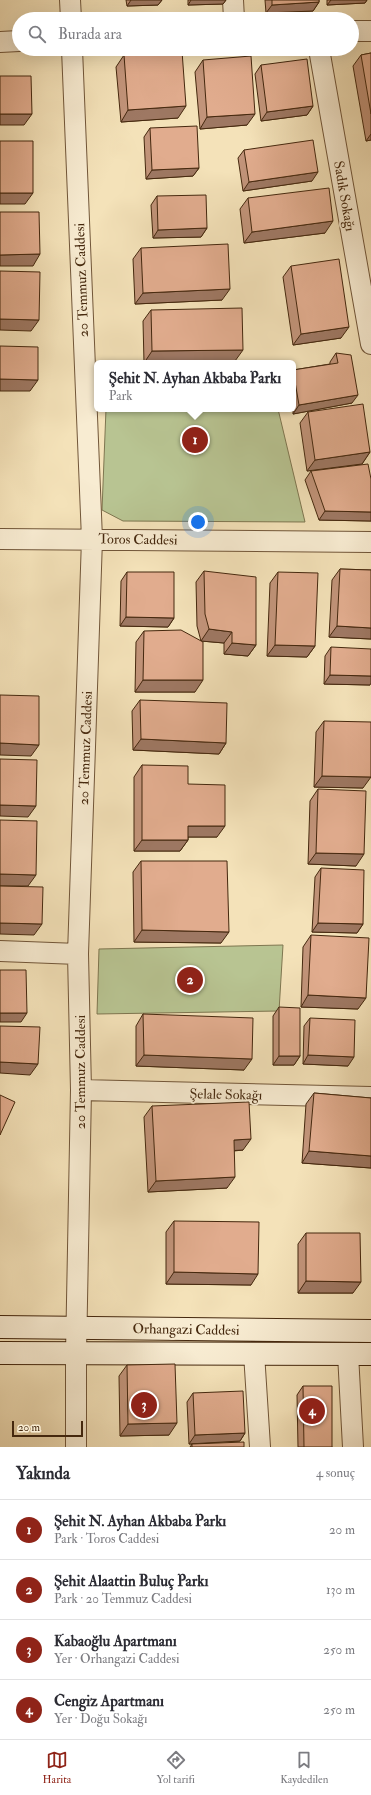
<!DOCTYPE html>
<html lang="tr">
<meta charset="utf-8">
<style>
body{margin:0;font-family:"IM FELL Double Pica",serif;background:#f2f2f3;color:#2b2b33}
.scale{position:absolute;left:12px;bottom:10px;width:71px;box-sizing:border-box;padding-left:4px;border:2px solid #45280e;border-top:0;font-size:11px;line-height:14px;white-space:nowrap;color:#45280e;-webkit-text-stroke:3px #f8ecd2;paint-order:stroke}
.you{position:absolute;left:198px;top:522px;width:14px;height:14px;margin:-10px;border:3px solid #fff;border-radius:50%;background:#1a73e8;box-shadow:0 0 0 6px #1a73e833}
.badge{display:grid;place-items:center;width:26px;height:26px;border-radius:50%;background:#8f2418;color:#fff;font-size:13px;font-weight:700}
.pin{position:absolute;translate:-50% -50%;border:2px solid #fff;box-shadow:0 1px 4px #0006}
.popup{position:absolute;left:94px;top:360px;width:202px;height:52px;box-sizing:border-box;display:grid;place-content:center;border-radius:6px;background:#fff;filter:drop-shadow(0 1px 3px #0005);font-size:13px;white-space:nowrap;color:#7c7c81}
.popup b{font-size:15px;color:#2b2b33}
.popup::after{content:'';position:absolute;left:50%;top:100%;margin-left:-8px;border:8px solid transparent;border-top-color:#fff}
.list{margin:0;padding:0;list-style:none}
h2{display:flex;justify-content:space-between;align-items:center;height:52px;margin:0;padding:0 16px;font-size:17px}
h2 small{font-size:13px;font-weight:400;color:#7c7c81}
.list li{display:grid;grid-template-columns:26px 1fr auto;gap:12px;align-items:center;box-sizing:border-box;height:60px;padding:0 16px;border-top:1px solid #e1e1e2}
.list b{display:block;font-size:15px;white-space:nowrap}
.list p{margin:0;font-size:13px;white-space:nowrap;color:#7c7c81}
.list em{font-size:13px;font-style:normal;color:#7c7c81}
.icon{flex:none;width:22px;height:22px;fill:none;stroke:currentColor;stroke-width:2;stroke-linecap:round;stroke-linejoin:round}
.map{position:relative;flex:none;width:371px;height:1447px;overflow:hidden}
.search{position:absolute;background:#fff;box-shadow:0 4px 16px #0002;left:12px;right:12px;top:12px;height:44px;display:flex;align-items:center;gap:10px;box-sizing:border-box;padding:0 14px;border-radius:22px;color:#7c7c81;font-size:15px}
.sheet{height:292px;background:#fff}
nav{display:flex;justify-content:space-around;align-items:center;box-sizing:border-box;height:56px;border-top:1px solid #e1e1e2;background:#fff;font-size:11px;color:#7c7c81}
nav a{display:grid;justify-items:center;gap:2px}
nav .on{color:#8f2418}
.map>svg:first-child{display:block}
.green{fill:#b8c492;stroke:#7e7650}
.lines{fill:none;stroke-linecap:round;stroke-linejoin:round}
.minor-casing{stroke:#715639;stroke-width:22}
.secondary-casing{stroke:#45280e;stroke-width:24}
.minor{stroke:#f8ecd2;stroke-width:20}
.secondary{stroke:#f8ecd2;stroke-width:22}
.wall{fill:#c2947a;stroke:#45280e}
.shaded-wall{fill:#9e7863;stroke:#45280e}
.building{fill:#e1ac8e;stroke:#45280e}
.labels{text-anchor:middle;stroke-width:3.5;stroke-linejoin:round;paint-order:stroke}
.street-label{font-size:14px;fill:#45280e;stroke:#f8ecd2}
</style>
<div class="map">
<svg width="371" height="1447" viewBox="0 0 371 1447">
<rect width="100%" height="100%" fill="#f4e2b9"/>
<filter id="stains"><feTurbulence type="fractalNoise" baseFrequency=".005" numOctaves="4"/><feColorMatrix values="0 0 0 0 .2 0 0 0 0 .09 0 0 0 0 .02 0 0 0 .5 -.17"/></filter>
<radialGradient id="worn" r=".72"><stop offset=".6" stop-color="#630" stop-opacity="0"/><stop offset="1" stop-color="#630" stop-opacity=".3"/></radialGradient>
<path class="green" d="M106,409H278L305,522L123,521L102,510Z
M283,945L279,1011L97,1014L99,949Z"/>
<g class="lines">
<defs>
<path id="minor" d="M70,0L71,19
M233,0L234,19
M352,31H371
M0,42L19,41
M72,49L92,539L78,954L81,1090L76,1354V1447
M319,49L371,344
M0,539L371,542
M0,951L78,954
M81,1090L371,1097
M254,1353L260,1447
M348,1354L353,1447"/>
<path id="secondary" d="M0,1327L371,1331
M0,1353L371,1354"/>
</defs>
<use href="#minor" class="minor-casing"/>
<use href="#secondary" class="secondary-casing"/>
<use href="#minor" class="minor"/>
<use href="#secondary" class="secondary"/>
</g>
<path class="wall" d="M126,0H162L158,5L127,6Z
M188,0H226L223,4L188,5Z
M265,0H319V2L313,11L266,13Z
M327,0H367L365,3L327,5Z
M371,53V140L366,141L353,66L361,55Z
M124,55L178,118L121,122L116,67Z
M203,60L247,125L200,129L195,72Z
M261,65L313,106L307,115L261,121L255,74Z
M150,128L199,168L193,176L146,179L144,137Z
M244,150L312,181L243,191L238,158Z
M157,196L207,228L201,237L153,238L151,205Z
M248,198L325,233L244,243L240,209Z
M141,248L222,300L135,304L133,259Z
M291,266L341,338L293,345L283,277Z
M151,310L235,361L144,363L143,321Z
M336,353L352,403L293,414V370L330,364V362Z
M308,412L370,452L362,464L307,471L300,423Z
M311,471L371,512V521L319,520L305,480Z
M340,569L371,570V639L329,637L332,580Z
M204,571L256,645L248,656L224,654V643L201,641L197,626L196,582Z
M127,572L174,618L168,627L120,626L121,581Z
M278,572L315,646L307,657L267,656L270,583Z
M144,631L195,692H135L136,642Z
M331,647L370,685L324,684L325,656Z
M140,700L226,743L219,754L133,750L132,711Z
M324,721L363,788L314,787L316,732Z
M142,765L188,784L217,837H188V840L180,851H134V777Z
M318,789L356,866L308,864L310,801Z
M141,861L221,943L134,942L133,872Z
M321,868L363,924L357,933L312,932L315,877Z
M311,935L358,1009L301,1007L303,947Z
M279,1007L300,1056L294,1065H273V1016Z
M143,1014L244,1070L136,1066V1026Z
M310,1018L348,1066L303,1064L304,1026Z
M314,1093L371,1098V1168L302,1163L306,1104Z
M152,1106L243,1150L234,1151L227,1188L148,1192L144,1117Z
M174,1221L251,1285L166,1284V1232Z
M306,1233L353,1293H298V1244Z
M127,1365L169,1435L120,1436L119,1376Z
M303,1386L332,1447H298L297,1395Z
M193,1393L245,1433L240,1441L193,1444L244,1447H190L192,1444H189L187,1402Z"/>
<path class="shaded-wall" d="M131,0H162L158,5L127,6Z
M191,0H226L223,4L188,5Z
M331,0H367L365,3L327,5Z
M319,2L313,11L266,13L272,5Z
M186,106L178,118L121,122L128,110Z
M313,106L307,115L261,121L267,112Z
M0,114H32L24,125H0Z
M255,114L247,125L200,129L207,117Z
M371,134V140L366,141Z
M199,168L193,176L146,179L152,170Z
M318,172L312,181L243,191L249,182Z
M0,193H33L25,204H0Z
M333,221L325,233L244,243L252,232Z
M207,228L201,237L153,238L158,230Z
M40,254L33,266H0V255Z
M230,289L222,300L135,304L143,293Z
M0,319L39,320L31,331L0,330Z
M349,327L341,338L293,345L301,334Z
M243,350L235,361L144,363L152,351Z
M0,379L38,380L30,391H0Z
M358,395L352,403L293,414L299,405Z
M370,452L362,464L307,471L315,460Z
M325,511L371,512V521L319,520Z
M126,617L174,618L168,627L120,626Z
M337,626L371,628V639L329,637Z
M209,629L232,632L224,643L201,641Z
M232,643L256,645L248,656L224,654Z
M275,645L315,646L307,657L267,656Z
M330,675L371,676V683L370,685L324,684Z
M143,680H203L195,692H135Z
M141,739L226,743L219,754L133,750Z
M0,743L39,745L31,756L0,755Z
M322,776L371,777L363,788L314,787Z
M0,805L36,806L28,817L0,816Z
M188,826H225L217,837H180Z
M142,840H188L180,851H134Z
M316,853L364,854L356,866L308,864Z
M0,874L36,875L28,886H0Z
M0,923L42,924L34,935L0,934Z
M318,923L363,924L357,933L312,932Z
M142,930L229,932L221,943L134,942Z
M308,995L366,998L358,1009L301,1007Z
M0,1013H27L21,1022H0Z
M144,1055L252,1059L244,1070L136,1066Z
M308,1055L354,1057L348,1066L303,1064Z
M279,1056H300L294,1065H273Z
M0,1062L38,1064L30,1075L0,1073Z
M251,1139L243,1150L226,1151L234,1140Z
M309,1151L371,1156V1168L302,1163Z
M235,1177L227,1188L148,1192L156,1181Z
M174,1272L258,1274L251,1285L166,1284Z
M306,1281L361,1282L353,1293H298Z
M177,1423L169,1435L120,1436L128,1424Z
M245,1433L240,1441L189,1444L195,1435Z"/>
<path class="building" d="M272,0H319V2L272,5Z
M182,51L186,106L128,110L124,55Z
M371,53V114L361,55Z
M251,56L255,114L207,117L203,60Z
M307,59L313,106L267,112L261,65Z
M0,76H31L32,114H0Z
M197,126L199,168L152,170L150,128Z
M313,140L318,172L249,182L244,150Z
M0,141H33V193H0Z
M329,188L333,221L252,232L248,198Z
M206,195L207,228L158,230L157,196Z
M0,212H39L40,254L0,255Z
M228,244L230,289L143,293L141,248Z
M339,259L349,327L301,334L291,266Z
M0,271L40,272L39,320L0,319Z
M242,308L243,350L152,351L151,310Z
M0,346L38,347V380L0,379Z
M336,353L351,355L358,395L299,405L293,370L338,363Z
M363,404L370,452L315,460L308,412Z
M368,464L371,479V512L325,511L311,471Z
M340,569L371,570V628L337,626Z
M204,571L256,577V645L232,643V632L209,629L205,614Z
M127,572H174V618L126,617Z
M278,572L318,573L315,646L275,645Z
M181,630L203,642V680H143L144,631Z
M331,647L371,649V676L330,675Z
M0,695L39,696V745L0,743Z
M140,700L227,703L226,743L141,739Z
M324,721L371,722V777L322,776Z
M0,759L37,760L36,806L0,805Z
M142,765L188,766V784L225,785V826H188V840H142Z
M318,789L366,791L364,854L316,853Z
M0,820L37,821L36,875L0,874Z
M141,861H227L229,932L142,930Z
M321,868L364,870L363,924L318,923Z
M0,886L43,887L42,924L0,923Z
M311,935L369,938L366,998L308,995Z
M0,970H26L27,1013H0Z
M279,1007L300,1008V1056H279Z
M143,1014L253,1018L252,1059L144,1055Z
M310,1018L355,1020L354,1057L308,1055Z
M0,1026L40,1027L38,1064L0,1062Z
M314,1093L371,1098V1156L309,1151Z
M0,1095L15,1102L0,1135Z
M249,1102L251,1139L234,1140L235,1177L156,1181L152,1106Z
M174,1221L259,1222L258,1274L174,1272Z
M306,1233H360L361,1282L306,1281Z
M175,1364L177,1423L128,1424L127,1365Z
M303,1386H332V1447H304Z
M243,1391L245,1433L195,1435L193,1393Z
M244,1442V1447H192V1444Z"/>
<g class="labels">
<g class="street-label">
<text transform="translate(345 196) rotate(80)" y="5">Sadık Sokağı</text>
<text transform="translate(81 280) rotate(-92)" y="5">20 Temmuz Caddesi</text>
<text transform="translate(138 539) rotate(1)" y="5">Toros Caddesi</text>
<text transform="translate(85 748) rotate(-88)" y="5">20 Temmuz Caddesi</text>
<text transform="translate(80 1072) rotate(-90)" y="5">20 Temmuz Caddesi</text>
<text transform="translate(226 1094) rotate(1)" y="5">Şelale Sokağı</text>
<text transform="translate(186 1329) rotate(1)" y="5">Orhangazi Caddesi</text>
</g>
</g>
<rect width="100%" height="100%" filter="url(#stains)"/>
<rect width="100%" height="100%" fill="url(#worn)"/>
</svg>
<div class="scale">20 m</div>
<div class="you"></div>
<div class="pin badge" style="left:195px;top:440px">1</div>
<div class="popup"><b>Şehit N. Ayhan Akbaba Parkı</b>Park</div>
<div class="pin badge" style="left:190px;top:980px">2</div>
<div class="pin badge" style="left:144px;top:1405px">3</div>
<div class="pin badge" style="left:312px;top:1411px">4</div>
<div class="search"><svg class="icon" aria-label="search" viewBox="0 0 24 24"><circle cx="10" cy="10" r="6"/><path d="M15 15l6 6"/></svg>Burada ara</div>
</div>
<section class="sheet">
<h2>Yakında<small>4 sonuç</small></h2>
<ul class="list">
<li><span class="badge">1</span><div><b>Şehit N. Ayhan Akbaba Parkı</b><p>Park · Toros Caddesi</p></div><em>20 m</em></li>
<li><span class="badge">2</span><div><b>Şehit Alaattin Buluç Parkı</b><p>Park · 20 Temmuz Caddesi</p></div><em>130 m</em></li>
<li><span class="badge">3</span><div><b>Kabaoğlu Apartmanı</b><p>Yer · Orhangazi Caddesi</p></div><em>250 m</em></li>
<li><span class="badge">4</span><div><b>Cengiz Apartmanı</b><p>Yer · Doğu Sokağı</p></div><em>250 m</em></li>
</ul>
</section>
<nav>
<a class="on"><svg class="icon" aria-label="map" viewBox="0 0 24 24"><path d="M3 6l6-2 6 2 6-2v14l-6 2-6-2-6 2zM9 4v14M15 6v14"/></svg>Harita</a>
<a><svg class="icon" aria-label="directions" viewBox="0 0 24 24"><path d="M12 3l9 9-9 9-9-9zM9 14v-3h6M13 9l2 2-2 2"/></svg>Yol tarifi</a>
<a><svg class="icon" aria-label="saved" viewBox="0 0 24 24"><path d="M7 4h10v16l-5-4-5 4z"/></svg>Kaydedilen</a>
</nav>
